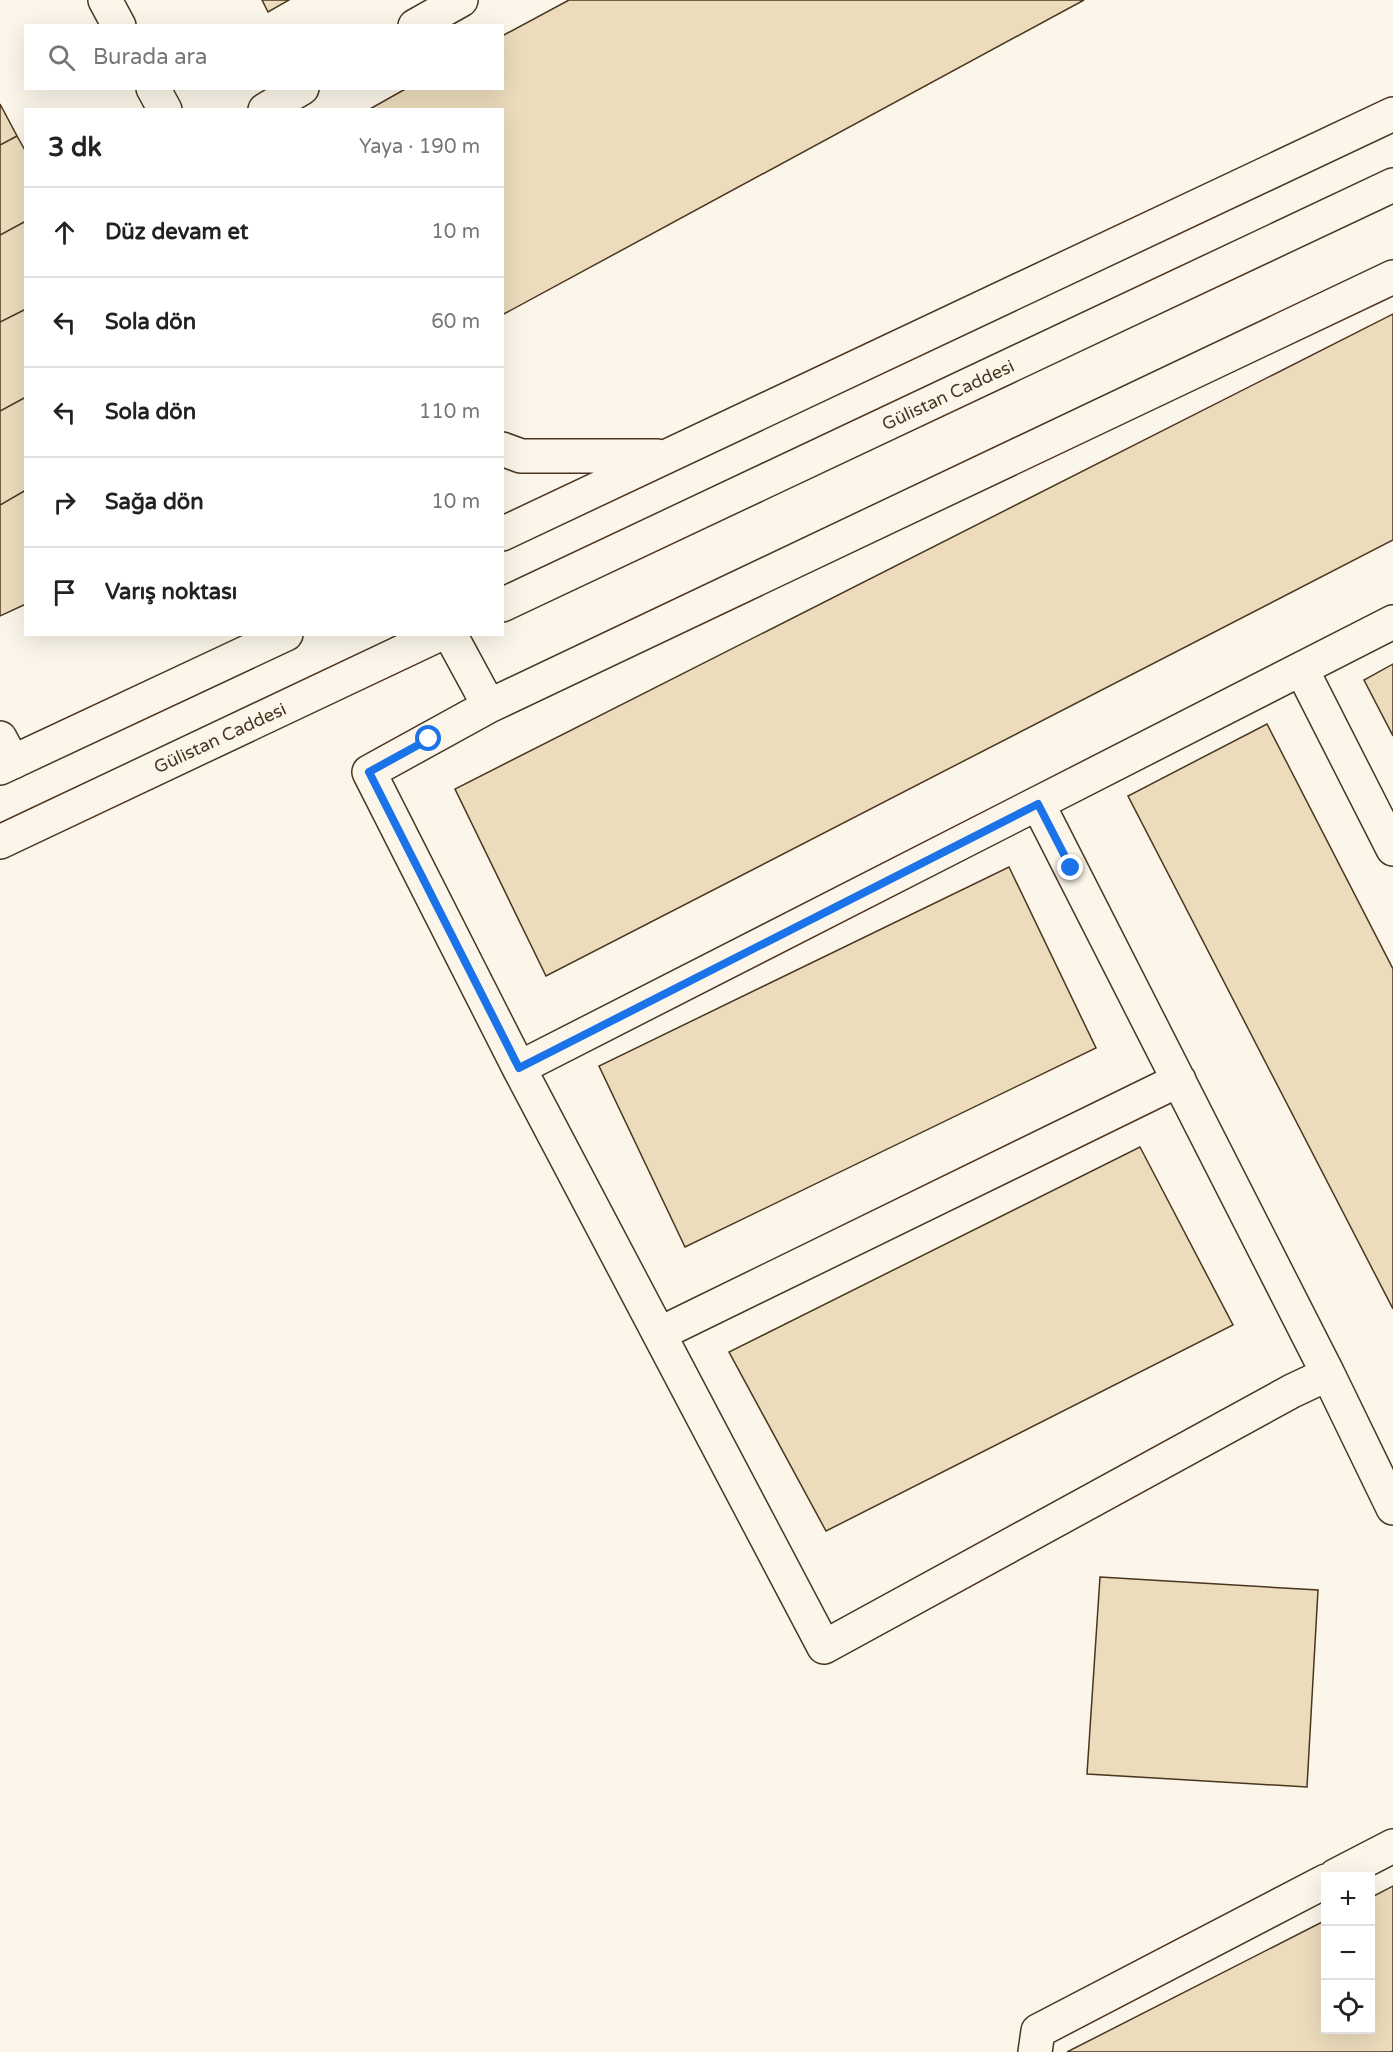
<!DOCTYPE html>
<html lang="tr">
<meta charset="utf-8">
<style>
body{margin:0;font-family:"Varela Round",sans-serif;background:#f6f6f6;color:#222}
.controls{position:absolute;right:18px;bottom:18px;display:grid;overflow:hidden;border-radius:0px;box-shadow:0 6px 24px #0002}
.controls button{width:54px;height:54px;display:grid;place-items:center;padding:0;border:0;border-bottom:2px solid #e0e0e0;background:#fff;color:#222;font:30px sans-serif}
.stop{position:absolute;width:18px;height:18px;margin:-14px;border:4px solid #1a73e8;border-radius:50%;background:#fff}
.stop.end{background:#1a73e8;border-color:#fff;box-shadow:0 2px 6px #0008}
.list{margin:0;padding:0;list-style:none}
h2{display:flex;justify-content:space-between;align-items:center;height:78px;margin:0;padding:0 24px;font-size:26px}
h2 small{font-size:20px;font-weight:400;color:#767676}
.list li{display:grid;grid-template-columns:39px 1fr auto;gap:18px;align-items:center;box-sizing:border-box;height:90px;padding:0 24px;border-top:2px solid #e0e0e0}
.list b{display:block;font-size:22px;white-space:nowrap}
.list em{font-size:20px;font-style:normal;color:#767676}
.icon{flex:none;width:33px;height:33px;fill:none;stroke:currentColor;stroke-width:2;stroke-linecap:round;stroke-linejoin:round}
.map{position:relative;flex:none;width:1393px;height:2052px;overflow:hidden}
.search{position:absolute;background:#fff;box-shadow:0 6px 24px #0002;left:24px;top:24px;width:480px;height:66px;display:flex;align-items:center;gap:15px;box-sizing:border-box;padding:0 21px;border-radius:0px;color:#767676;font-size:22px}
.panel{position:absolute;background:#fff;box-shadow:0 6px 24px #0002;left:24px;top:108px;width:480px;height:528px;border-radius:0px}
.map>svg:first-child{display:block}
.building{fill:#ecdcbc;stroke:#4a3520;stroke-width:1.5}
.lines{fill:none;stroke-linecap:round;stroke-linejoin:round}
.minor-casing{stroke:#4a3520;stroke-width:36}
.major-casing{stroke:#4a3520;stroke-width:36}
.minor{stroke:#fbf6e9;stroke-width:33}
.major{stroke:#fbf6e9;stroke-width:33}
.route{stroke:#1a73e8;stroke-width:8}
.labels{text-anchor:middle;stroke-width:4.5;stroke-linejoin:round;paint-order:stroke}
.street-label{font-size:18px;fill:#4a3520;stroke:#fbf6e9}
</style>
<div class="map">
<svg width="1393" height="2052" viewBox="0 0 1393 2052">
<rect width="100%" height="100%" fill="#fbf6e9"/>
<path class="building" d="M262,0H289L268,12Z
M569,0H1084L502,315V110H368L407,88H502V36Z
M0,104L17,136L0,145Z
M17,136L26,152V221L0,235V145Z
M26,221V309L0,322V235Z
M26,309V397L0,411V322Z
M1393,314V540L546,976L455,789Z
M26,397V490L0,505V411Z
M26,490V604L0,616V505Z
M1393,664V736L1364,680Z
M1267,724L1393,969V1309L1128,796Z
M1009,867L1096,1048L685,1247L599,1066Z
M1140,1147L1233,1325L826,1531L729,1352Z
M1100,1577L1318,1590L1307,1787L1087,1774Z
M1393,1886V2051L1391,2052H1067L1326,1920V2030H1370V1898Z"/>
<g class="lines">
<defs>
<path id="minor" d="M105,0L119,26
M415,26L461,0
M153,88L165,110
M265,110L302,88
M1393,277L489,706L369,772L519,1068L824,1647L1292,1391L1328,1374L1393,1508
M450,634L489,706
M1302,670L1393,849
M0,738L13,762
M1038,804L1328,1374
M519,1068L1393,622
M659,1334L1179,1080
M1335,1876L1393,1846
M1035,2052L1038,2031L1326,1881"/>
<path id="major" d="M502,449L521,456H657
M502,534L1393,114
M502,605L1393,185
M0,768L286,634
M0,842L440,634"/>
</defs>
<use href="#minor" class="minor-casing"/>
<use href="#major" class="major-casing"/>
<use href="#minor" class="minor"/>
<use href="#major" class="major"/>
</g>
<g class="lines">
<path class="route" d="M429,739L369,772L519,1068L1038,804L1071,868"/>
</g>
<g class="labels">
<g class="street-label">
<text transform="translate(948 395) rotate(-25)" y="6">Gülistan Caddesi</text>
<text transform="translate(220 738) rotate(-25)" y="6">Gülistan Caddesi</text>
</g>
</g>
</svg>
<div class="controls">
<button>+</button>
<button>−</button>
<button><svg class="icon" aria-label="locate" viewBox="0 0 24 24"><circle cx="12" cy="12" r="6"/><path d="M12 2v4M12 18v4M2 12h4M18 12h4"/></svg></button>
</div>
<div class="stop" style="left:429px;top:739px"></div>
<div class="stop end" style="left:1071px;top:868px"></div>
<div class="search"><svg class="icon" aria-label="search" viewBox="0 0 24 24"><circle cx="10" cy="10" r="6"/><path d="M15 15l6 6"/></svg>Burada ara</div>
<section class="panel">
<h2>3 dk<small>Yaya · 190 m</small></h2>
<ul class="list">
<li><svg class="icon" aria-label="ahead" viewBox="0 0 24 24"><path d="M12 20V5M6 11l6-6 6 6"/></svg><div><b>Düz devam et</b></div><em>10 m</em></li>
<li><svg class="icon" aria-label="left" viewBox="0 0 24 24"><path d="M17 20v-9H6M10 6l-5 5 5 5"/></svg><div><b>Sola dön</b></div><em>60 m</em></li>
<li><svg class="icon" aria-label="left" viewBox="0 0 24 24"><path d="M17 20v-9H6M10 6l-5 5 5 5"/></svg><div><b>Sola dön</b></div><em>110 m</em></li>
<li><svg class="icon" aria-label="right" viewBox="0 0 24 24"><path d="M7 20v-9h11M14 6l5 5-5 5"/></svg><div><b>Sağa dön</b></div><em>10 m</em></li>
<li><svg class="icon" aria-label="arrive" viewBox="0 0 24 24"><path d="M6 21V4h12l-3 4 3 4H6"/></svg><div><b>Varış noktası</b></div></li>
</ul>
</section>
</div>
